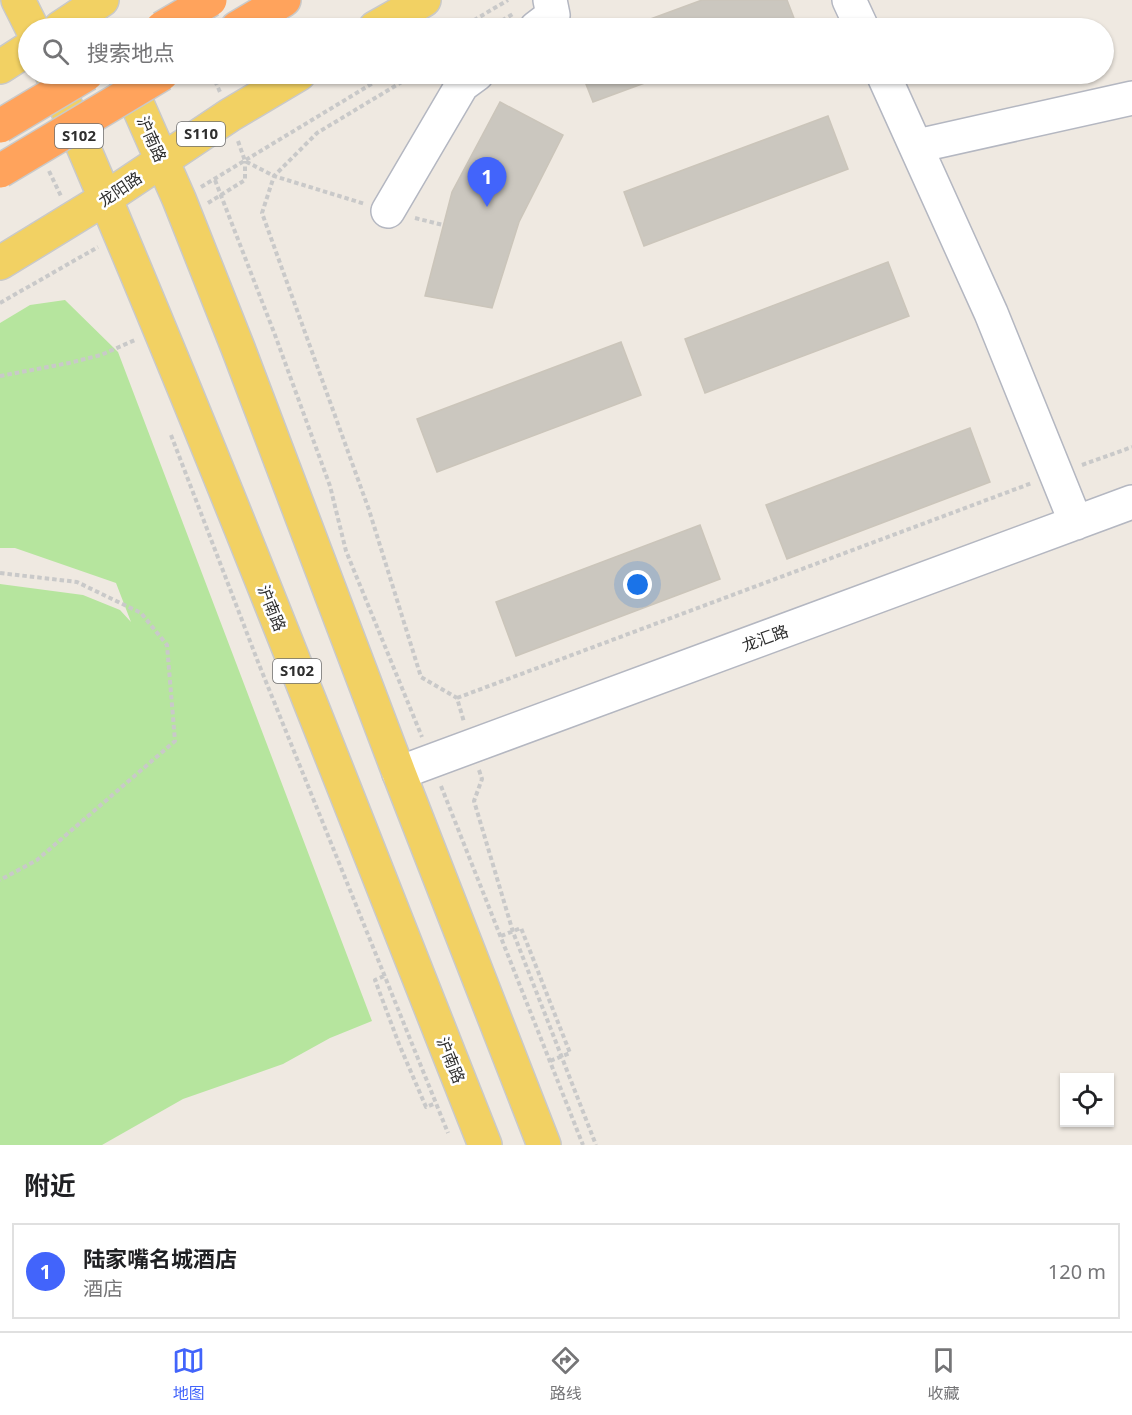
<!DOCTYPE html>
<html lang="zh">
<meta charset="utf-8">
<style>
body{margin:0;font-family:"Noto Sans","Noto Sans SC",sans-serif;background:#f6f6f6;color:#202124}
.controls{position:absolute;right:18px;bottom:18px;display:grid;overflow:hidden;border-radius:0px;box-shadow:0 2px 4px #0004}
.controls button{width:54px;height:54px;display:grid;place-items:center;padding:0;border:0;border-bottom:2px solid #e0e0e0;background:#fff;color:#202124;font:30px sans-serif}
.you{position:absolute;left:638px;top:585px;width:21px;height:21px;margin:-15px;border:4px solid #fff;border-radius:50%;background:#1a73e8;box-shadow:0 0 0 9px #1a73e833}
.badge{display:grid;place-items:center;width:39px;height:39px;border-radius:50%;background:#4264fb;color:#fff;font-size:20px;font-weight:700}
.pin{position:absolute;translate:-50% -50px;filter:drop-shadow(0 2px 3px #0008)}
.pin::after{content:'';position:absolute;top:32px;width:21px;height:18px;background:inherit;clip-path:polygon(0 0,100% 0,50% 100%)}
.list{margin:0;padding:0;list-style:none}
h2{display:flex;justify-content:space-between;align-items:center;height:78px;margin:0;padding:0 24px;font-size:26px}
h2 small{font-size:20px;font-weight:400;color:#757577}
.list li{display:grid;grid-template-columns:39px 1fr auto;gap:18px;align-items:center;box-sizing:border-box;height:96px;margin:0 12px 12px;padding:0 12px;border:2px solid #e0e0e0;border-radius:0px}
.list b{display:block;font-size:22px;white-space:nowrap}
.list p{margin:0;font-size:20px;white-space:nowrap;color:#757577}
.list em{font-size:20px;font-style:normal;color:#757577}
.icon{flex:none;width:33px;height:33px;fill:none;stroke:currentColor;stroke-width:2;stroke-linecap:round;stroke-linejoin:round}
.map{position:relative;flex:none;width:1132px;height:1145px;overflow:hidden}
.search{position:absolute;background:#fff;box-shadow:0 2px 4px #0004;left:18px;right:18px;top:18px;height:66px;display:flex;align-items:center;gap:15px;box-sizing:border-box;padding:0 21px;border-radius:33px;color:#757577;font-size:22px}
.sheet{height:186px;background:#fff}
nav{display:flex;justify-content:space-around;align-items:center;box-sizing:border-box;height:84px;border-top:2px solid #e0e0e0;background:#fff;font-size:16px;color:#757577}
nav a{display:grid;justify-items:center;gap:3px}
nav .on{color:#4264fb}
.map>svg:first-child{display:block}
.green{fill:#b6e59e}
.building{fill:#cbc7bf;stroke:#cbc5ba;stroke-width:1.5}
.lines{fill:none;stroke-linecap:round;stroke-linejoin:round}
.minor-casing{stroke:#b4b7c1;stroke-width:36}
.major-casing{stroke:#c9c9c9;stroke-width:36}
.highway-casing{stroke:#c9c9c9;stroke-width:36}
.path{stroke:#c9c9c9;stroke-width:4;stroke-dasharray:4.5 3;stroke-linecap:butt}
.minor{stroke:#fff;stroke-width:33}
.major{stroke:#f2d163;stroke-width:33}
.highway{stroke:#ffa35c;stroke-width:33}
.highway-bridge-casing{stroke:#c9c9c9;stroke-width:36;stroke-linecap:butt}
.highway-bridge{stroke:#ffa35c;stroke-width:33}
.labels{text-anchor:middle;stroke-width:5;stroke-linejoin:round;paint-order:stroke}
.shield{fill:#fff;stroke:#6d6d6d;stroke-width:1.5}
.shield-label{font-size:15px;font-weight:bold;fill:#2e2e2e}
.street-label{font-size:16px;fill:#2e2e2e;stroke:#fff}
</style>
<div class="map">
<svg width="1132" height="1145" viewBox="0 0 1132 1145">
<rect width="100%" height="100%" fill="#efe9e1"/>
<path class="green" d="M65,300L118,352L372,1021L330,1038L283,1064L183,1099L102,1145H0V584L83,595L120,610L131,622L116,583L15,548H0V323L30,305Z"/>
<path class="building" d="M702,0H787L797,26L789,28H626Z
M582,74H669L593,102Z
M500,102L563,135L519,222L492,308L425,296L452,192Z
M828,116L848,169L644,246L624,192Z
M888,262L909,316L705,393L685,339Z
M621,342L641,395L437,472L417,419Z
M970,428L990,482L787,559L766,505Z
M700,525L720,579L516,656L496,602Z"/>
<g class="lines">
<defs>
<path id="minor" d="M849,0L862,28
M536,28L553,15L550,0
M883,74L991,313L1076,523
M917,146L1132,98
M388,211L462,85L477,74
M399,773L1132,502"/>
<path id="major" d="M18,0L32,28
M60,28L102,0
M375,28L424,0
M0,67L28,49
M52,74C205,427 343,787 485,1145
M124,74L179,199L238,348L399,773L544,1145
M0,263L106,198L230,115L299,74"/>
<path id="highway" d="M237,28L284,0"/>
</defs>
<use href="#minor" class="minor-casing"/>
<use href="#major" class="major-casing"/>
<use href="#highway" class="highway-casing"/>
<path class="path" d="M461,28L508,0
M489,28L513,14
M212,74L220,92
M415,74L317,133L274,176L262,213L369,510L421,677L457,698L464,722
M238,141L245,161L274,176L365,204
M49,171L61,196
M215,180L275,335L330,486L346,551L422,737
M201,187L388,74
M208,203L245,180V161
M415,218L443,225
M0,303L98,247
M0,376L69,363L101,355L135,340
M171,435L258,662L448,1133
M1082,465L1132,447
M0,573L77,582L141,613L167,645L175,741L37,860L0,880
M457,698L1032,483
M479,770L482,779L474,801L513,932L596,1145
M441,786L583,1145
M501,936L521,928L570,1053L550,1061
M384,976L375,980L399,1044L426,1107L436,1103"/>
<use href="#minor" class="minor"/>
<use href="#major" class="major"/>
<use href="#highway" class="highway"/>
<defs>
<path id="highway-bridge" d="M162,28L210,0
M0,126L87,74
M0,171L162,74"/>
</defs>
<use href="#highway-bridge" class="highway-bridge-casing"/>
<use href="#highway-bridge" class="highway-bridge"/>
</g>
<g class="labels">
<g class="shield">
<rect x="177" y="122" width="48" height="24" rx="4.5"/>
<rect x="55" y="124" width="48" height="24" rx="4.5"/>
<rect x="273" y="659" width="48" height="24" rx="4.5"/>
</g>
<g class="shield-label">
<text x="201" y="139">S110</text>
<text x="79" y="141">S102</text>
<text x="297" y="676">S102</text>
</g>
<g class="street-label">
<text transform="translate(152 139) rotate(66)" y="6">沪南路</text>
<text transform="translate(120 189) rotate(-34)" y="6">龙阳路</text>
<text transform="translate(272 608) rotate(68)" y="6">沪南路</text>
<text transform="translate(765 638) rotate(-20)" y="6">龙汇路</text>
<text transform="translate(451 1060) rotate(68)" y="6">沪南路</text>
</g>
</g>
</svg>
<div class="controls">
<button><svg class="icon" aria-label="locate" viewBox="0 0 24 24"><circle cx="12" cy="12" r="6"/><path d="M12 2v4M12 18v4M2 12h4M18 12h4"/></svg></button>
</div>
<div class="you"></div>
<div class="pin badge" style="left:487px;top:207px">1</div>
<div class="search"><svg class="icon" aria-label="search" viewBox="0 0 24 24"><circle cx="10" cy="10" r="6"/><path d="M15 15l6 6"/></svg>搜索地点</div>
</div>
<section class="sheet">
<h2>附近<small></small></h2>
<ul class="list">
<li><span class="badge">1</span><div><b>陆家嘴名城酒店</b><p>酒店</p></div><em>120 m</em></li>
</ul>
</section>
<nav>
<a class="on"><svg class="icon" aria-label="map" viewBox="0 0 24 24"><path d="M3 6l6-2 6 2 6-2v14l-6 2-6-2-6 2zM9 4v14M15 6v14"/></svg>地图</a>
<a><svg class="icon" aria-label="directions" viewBox="0 0 24 24"><path d="M12 3l9 9-9 9-9-9zM9 14v-3h6M13 9l2 2-2 2"/></svg>路线</a>
<a><svg class="icon" aria-label="saved" viewBox="0 0 24 24"><path d="M7 4h10v16l-5-4-5 4z"/></svg>收藏</a>
</nav>
